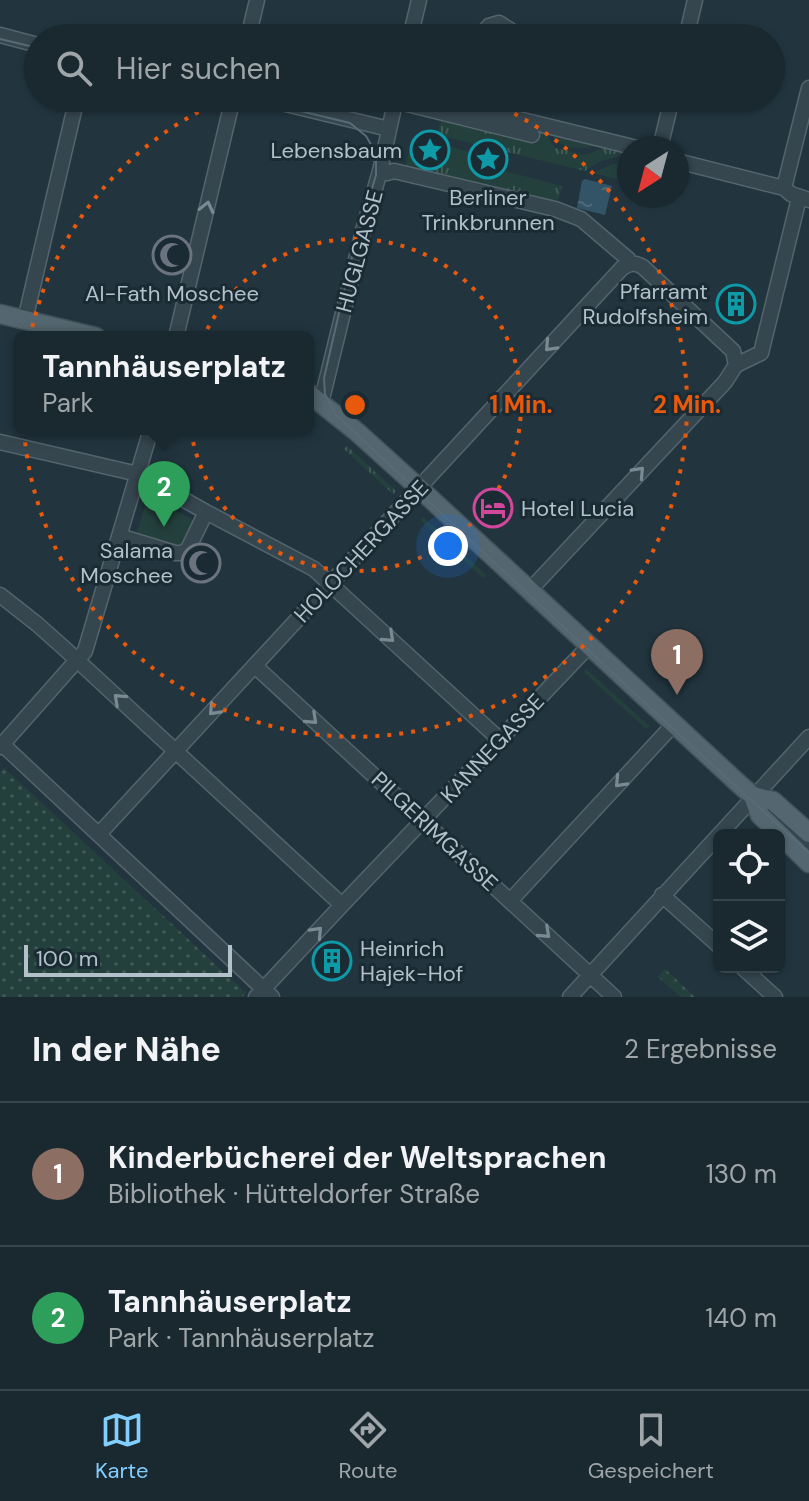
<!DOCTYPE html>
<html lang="de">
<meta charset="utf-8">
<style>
body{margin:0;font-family:"DM Sans",sans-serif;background:#27343b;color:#f1f3f6}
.controls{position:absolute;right:24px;bottom:24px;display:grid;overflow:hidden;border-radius:12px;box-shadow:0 2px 6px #0004}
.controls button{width:72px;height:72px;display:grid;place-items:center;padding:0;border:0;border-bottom:2px solid #38444b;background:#1a282f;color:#f1f3f6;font:40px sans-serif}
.compass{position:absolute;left:617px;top:136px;width:72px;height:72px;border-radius:50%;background:#1a282f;box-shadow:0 2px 6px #0004;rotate:216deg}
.scale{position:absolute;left:24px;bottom:20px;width:208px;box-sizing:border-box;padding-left:8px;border:4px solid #b2c1ca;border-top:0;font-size:22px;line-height:28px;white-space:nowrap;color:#b2c1ca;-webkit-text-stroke:6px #1b2b34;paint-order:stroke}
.you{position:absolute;left:448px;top:546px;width:28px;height:28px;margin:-20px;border:6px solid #fff;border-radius:50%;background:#1a73e8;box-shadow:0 0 0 12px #1a73e833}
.badge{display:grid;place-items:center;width:52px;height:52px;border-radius:50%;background:#82ceff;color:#fff;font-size:26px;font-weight:700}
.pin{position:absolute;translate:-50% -66px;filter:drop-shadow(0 2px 4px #0008)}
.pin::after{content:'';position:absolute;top:42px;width:28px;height:24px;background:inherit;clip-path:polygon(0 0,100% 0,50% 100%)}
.popup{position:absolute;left:14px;top:331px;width:300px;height:104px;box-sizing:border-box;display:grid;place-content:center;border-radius:12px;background:#1a282f;filter:drop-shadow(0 2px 6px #0005);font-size:26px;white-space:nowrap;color:#9fa6aa}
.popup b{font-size:30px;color:#f1f3f6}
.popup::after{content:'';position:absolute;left:50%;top:100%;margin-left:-16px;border:16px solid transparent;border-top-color:#1a282f}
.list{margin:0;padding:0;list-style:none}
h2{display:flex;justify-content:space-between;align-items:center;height:104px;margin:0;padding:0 32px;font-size:34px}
h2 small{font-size:26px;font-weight:400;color:#9fa6aa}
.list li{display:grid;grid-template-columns:52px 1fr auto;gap:24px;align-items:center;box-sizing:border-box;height:144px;padding:0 32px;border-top:2px solid #38444b}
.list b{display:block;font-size:30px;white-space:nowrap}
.list p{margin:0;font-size:26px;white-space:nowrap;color:#9fa6aa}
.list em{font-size:26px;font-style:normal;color:#9fa6aa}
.icon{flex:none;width:44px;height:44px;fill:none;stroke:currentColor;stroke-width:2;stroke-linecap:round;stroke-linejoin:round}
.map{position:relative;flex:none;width:809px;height:997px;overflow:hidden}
.search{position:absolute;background:#1a282f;box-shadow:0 2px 6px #0004;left:24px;right:24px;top:24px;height:88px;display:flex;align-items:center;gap:20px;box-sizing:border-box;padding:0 28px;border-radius:44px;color:#9fa6aa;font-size:30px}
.sheet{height:392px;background:#1a282f}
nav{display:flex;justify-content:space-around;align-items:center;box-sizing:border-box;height:112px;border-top:2px solid #38444b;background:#1a282f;font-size:22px;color:#9fa6aa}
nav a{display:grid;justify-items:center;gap:4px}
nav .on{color:#82ceff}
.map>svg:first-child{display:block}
.grass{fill:url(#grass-tufts)}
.park{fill:#24403d}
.garden{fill:url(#garden-dots)}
.water{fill:url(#water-ripples)}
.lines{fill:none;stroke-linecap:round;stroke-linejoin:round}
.minor-casing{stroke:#54646d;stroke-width:17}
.major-casing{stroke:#42525b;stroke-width:21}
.minor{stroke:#36464f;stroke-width:14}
.major{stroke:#54666f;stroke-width:18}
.tram{stroke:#586b76;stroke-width:2}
.oneway{stroke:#7a8a93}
.ring{fill:none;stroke:#e8590c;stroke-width:4;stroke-dasharray:4 8}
.labels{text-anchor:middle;stroke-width:6;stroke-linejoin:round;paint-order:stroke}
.poi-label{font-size:22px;fill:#b2c1ca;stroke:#1b2b34;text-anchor:end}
.street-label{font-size:22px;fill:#b2c1ca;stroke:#1b2b34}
.centre{fill:#e8590c;stroke:#1b2b34;stroke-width:4}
.ring-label{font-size:24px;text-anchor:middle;font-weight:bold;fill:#e8590c;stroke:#1b2b34;stroke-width:6;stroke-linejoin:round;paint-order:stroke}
</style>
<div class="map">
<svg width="809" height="997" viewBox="0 0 809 997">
<defs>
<pattern id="grass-tufts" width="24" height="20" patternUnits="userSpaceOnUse" patternTransform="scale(2)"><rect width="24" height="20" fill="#24403d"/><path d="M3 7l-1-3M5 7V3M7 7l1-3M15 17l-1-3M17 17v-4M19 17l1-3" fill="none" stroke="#415a58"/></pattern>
<pattern id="garden-dots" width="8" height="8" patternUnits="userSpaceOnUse" patternTransform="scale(2)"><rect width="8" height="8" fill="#24403d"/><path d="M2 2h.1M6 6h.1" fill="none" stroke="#415a58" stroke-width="1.8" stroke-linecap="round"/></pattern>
<pattern id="water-ripples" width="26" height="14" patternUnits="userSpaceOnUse" patternTransform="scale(2)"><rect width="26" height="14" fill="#335366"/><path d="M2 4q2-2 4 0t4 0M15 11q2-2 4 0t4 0" fill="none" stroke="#4e6a7b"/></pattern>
</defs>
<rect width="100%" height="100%" fill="#22353f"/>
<path class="grass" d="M441,121L536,144L539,129L543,130L555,148L585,155L609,146L628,153L598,162L585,171L437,135Z
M555,134L595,143V145C582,151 562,149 553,137Z
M410,148L422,150L425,157L437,156L438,154L562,186L557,205L405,168Z
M629,162L625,181L593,173L611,165Z
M347,446L396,491L393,494L344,449Z
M423,517L486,575L483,578L420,520Z
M586,669L649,726L646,729L584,672Z"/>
<path class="park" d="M436,143L506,161L504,171L438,154L439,151Z
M148,496L193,520L181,544L175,545L137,533Z"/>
<path class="garden" d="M4,768L246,993L242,997H0V772Z
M665,969L695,997H681L658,977Z"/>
<path class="water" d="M421 150a9 9 0 1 1 18 0a9 9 0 1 1-18 0Z
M585,179L612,186L605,215L577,208L582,181Z"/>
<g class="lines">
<defs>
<path id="minor" d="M0,35L38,45
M248,38L257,0
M410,38L419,0
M479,38L489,26L499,23L510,30L515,38
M686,38L695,0
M261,98L389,129
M433,98L637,148
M395,101L532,135
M660,148L672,98
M677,161L784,188L791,194L809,200
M380,171L387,173L394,171L555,209L581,219L628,259V264
M784,188L809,88
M25,320L77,98
M176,337L233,98
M321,403L364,227L380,171L396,98
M0,442L138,474L206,512L314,569L499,739
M119,536L175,553H182L188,549L206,512
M529,591L725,382L736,365L761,353L799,198
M0,595L37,624L65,649L342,905
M255,666L614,997
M2,744L272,997
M0,747L85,651L151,429
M753,796L809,848
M99,834L622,268C630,263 635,262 643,267L733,351L736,365
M662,895L719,946
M510,901L673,725
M742,967L775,997
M256,997L342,905L589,646
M570,997L809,737"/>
<path id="major" d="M0,314L96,337
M308,393L357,432L419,488L739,784L753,796L773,801L809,833
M753,796L760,815L809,863"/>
</defs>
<use href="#minor" class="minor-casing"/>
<use href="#major" class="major-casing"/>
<use href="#minor" class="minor"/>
<use href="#major" class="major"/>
<path class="tram" d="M0,39L38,48
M247,98L350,123L366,136L376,153V175L354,248L324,378L325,394L335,414L671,727L809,853"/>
</g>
<defs><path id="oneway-chevron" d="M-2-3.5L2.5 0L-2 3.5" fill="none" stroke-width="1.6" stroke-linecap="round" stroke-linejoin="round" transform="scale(2)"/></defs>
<g class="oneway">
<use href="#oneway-chevron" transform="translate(207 207) rotate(-77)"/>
<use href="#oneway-chevron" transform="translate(550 346) rotate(133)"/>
<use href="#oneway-chevron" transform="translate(639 472) rotate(-47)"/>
<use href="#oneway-chevron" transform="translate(389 637) rotate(43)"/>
<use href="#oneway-chevron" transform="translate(119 699) rotate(-137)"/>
<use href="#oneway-chevron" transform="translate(214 710) rotate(133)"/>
<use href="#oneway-chevron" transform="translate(312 719) rotate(43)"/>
<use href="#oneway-chevron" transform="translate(620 782) rotate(133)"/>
<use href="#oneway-chevron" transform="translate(317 932) rotate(-47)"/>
<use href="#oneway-chevron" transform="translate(545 933) rotate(43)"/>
</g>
<g class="ring">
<circle cx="355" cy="405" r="166"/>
<path d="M482 98A332 332 0 1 1 228 98"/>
</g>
<defs>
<symbol id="sight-ring" viewBox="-11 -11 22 22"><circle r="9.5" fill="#1b2b34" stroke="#0f9aa8" stroke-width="1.5"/><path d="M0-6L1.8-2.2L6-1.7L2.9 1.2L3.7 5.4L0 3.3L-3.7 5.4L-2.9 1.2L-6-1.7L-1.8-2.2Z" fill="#0f9aa8"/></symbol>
<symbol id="mosque-ring" viewBox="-11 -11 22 22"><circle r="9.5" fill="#1b2b34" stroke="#6b7280" stroke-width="1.5"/><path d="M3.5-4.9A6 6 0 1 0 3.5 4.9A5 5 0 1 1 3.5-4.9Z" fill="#6b7280"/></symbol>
<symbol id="building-ring" viewBox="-11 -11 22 22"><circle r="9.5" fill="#1b2b34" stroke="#0f9aa8" stroke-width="1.5"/><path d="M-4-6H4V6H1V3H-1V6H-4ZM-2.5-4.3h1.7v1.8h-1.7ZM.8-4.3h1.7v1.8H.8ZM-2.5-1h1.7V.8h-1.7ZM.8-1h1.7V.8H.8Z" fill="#0f9aa8"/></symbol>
<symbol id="hotel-ring" viewBox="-11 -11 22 22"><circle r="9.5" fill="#1b2b34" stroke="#d1479c" stroke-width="1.5"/><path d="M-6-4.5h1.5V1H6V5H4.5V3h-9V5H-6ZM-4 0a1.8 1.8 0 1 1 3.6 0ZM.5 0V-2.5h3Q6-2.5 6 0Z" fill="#d1479c"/></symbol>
</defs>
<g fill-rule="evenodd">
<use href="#sight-ring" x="408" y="128" width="44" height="44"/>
<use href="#sight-ring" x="466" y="137" width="44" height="44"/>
<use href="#mosque-ring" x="150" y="233" width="44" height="44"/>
<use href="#building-ring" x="714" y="282" width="44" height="44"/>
<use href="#hotel-ring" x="471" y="486" width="44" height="44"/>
<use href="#mosque-ring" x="179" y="541" width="44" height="44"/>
<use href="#building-ring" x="310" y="939" width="44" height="44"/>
</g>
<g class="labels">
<g class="poi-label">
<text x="402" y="158">Lebensbaum</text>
<text x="488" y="205" text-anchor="middle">Berliner<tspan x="488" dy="25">Trinkbrunnen</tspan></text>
<text x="708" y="299">Pfarramt<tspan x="708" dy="25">Rudolfsheim</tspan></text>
<text x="172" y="301" text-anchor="middle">Al-Fath Moschee</text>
<text x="521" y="516" text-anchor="start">Hotel Lucia</text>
<text x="173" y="558">Salama<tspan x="173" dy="25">Moschee</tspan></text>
<text x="360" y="956" text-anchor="start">Heinrich<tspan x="360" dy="25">Hajek-Hof</tspan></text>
</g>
<g class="street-label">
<text transform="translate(359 251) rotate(-75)" y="8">HUGLGASSE</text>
<text transform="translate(361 551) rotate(-47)" y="8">HOLOCHERGASSE</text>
<text transform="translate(492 748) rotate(-47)" y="8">KANNEGASSE</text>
<text transform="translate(435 831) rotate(43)" y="8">PILGERIMGASSE</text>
</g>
</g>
<circle cx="355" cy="405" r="12" class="centre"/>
<g class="ring-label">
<text x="521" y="413">1 Min.</text>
<text x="687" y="413">2 Min.</text>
</g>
</svg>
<div class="controls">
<button><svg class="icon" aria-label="locate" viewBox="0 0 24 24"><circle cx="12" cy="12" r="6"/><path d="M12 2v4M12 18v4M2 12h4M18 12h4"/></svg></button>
<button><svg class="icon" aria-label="layers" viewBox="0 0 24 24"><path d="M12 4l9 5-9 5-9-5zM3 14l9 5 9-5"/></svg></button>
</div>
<svg class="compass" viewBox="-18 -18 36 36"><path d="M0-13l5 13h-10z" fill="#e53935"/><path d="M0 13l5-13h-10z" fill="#9fa6aa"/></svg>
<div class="scale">100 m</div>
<div class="you"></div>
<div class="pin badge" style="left:677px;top:695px;background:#8d6e63">1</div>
<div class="pin badge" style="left:164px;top:527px;background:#2e9e5b">2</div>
<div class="popup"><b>Tannhäuserplatz</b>Park</div>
<div class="search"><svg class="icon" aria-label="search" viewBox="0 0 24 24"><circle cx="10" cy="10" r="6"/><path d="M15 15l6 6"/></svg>Hier suchen</div>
</div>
<section class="sheet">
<h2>In der Nähe<small>2 Ergebnisse</small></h2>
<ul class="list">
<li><span class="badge" style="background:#8d6e63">1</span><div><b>Kinderbücherei der Weltsprachen</b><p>Bibliothek · Hütteldorfer Straße</p></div><em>130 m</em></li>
<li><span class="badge" style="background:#2e9e5b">2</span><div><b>Tannhäuserplatz</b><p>Park · Tannhäuserplatz</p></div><em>140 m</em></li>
</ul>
</section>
<nav>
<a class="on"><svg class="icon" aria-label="map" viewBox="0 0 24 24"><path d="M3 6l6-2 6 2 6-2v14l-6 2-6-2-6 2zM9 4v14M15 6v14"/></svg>Karte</a>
<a><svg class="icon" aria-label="directions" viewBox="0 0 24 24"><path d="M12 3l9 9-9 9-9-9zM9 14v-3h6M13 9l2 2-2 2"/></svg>Route</a>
<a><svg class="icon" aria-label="saved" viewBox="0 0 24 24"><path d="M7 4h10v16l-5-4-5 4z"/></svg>Gespeichert</a>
</nav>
